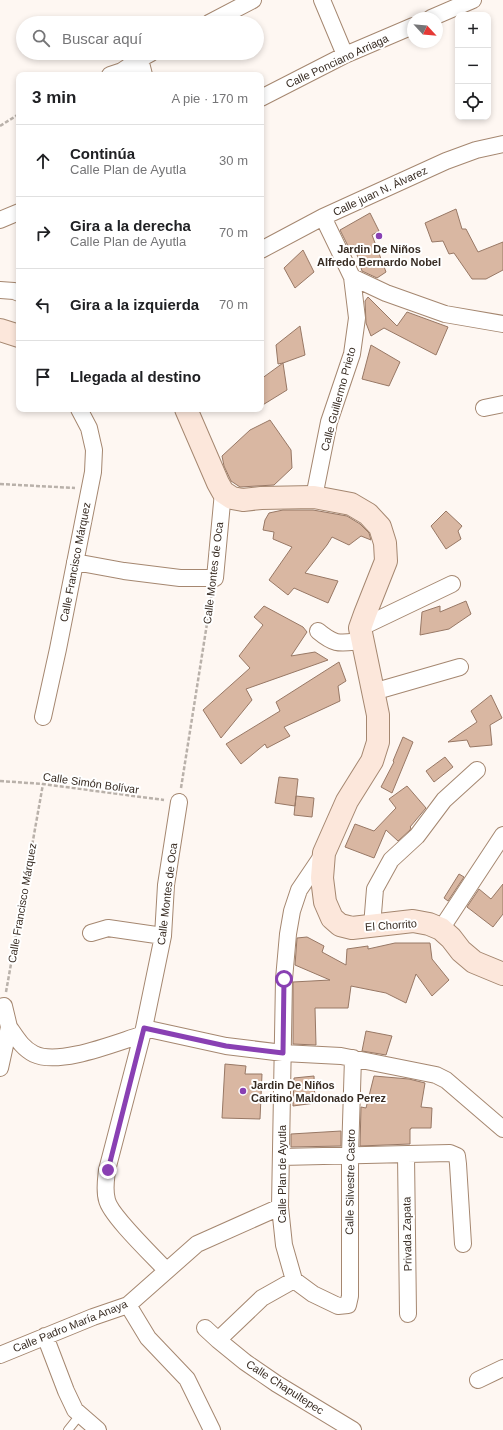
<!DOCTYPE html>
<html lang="es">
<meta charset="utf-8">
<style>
body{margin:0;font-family:Helvetica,sans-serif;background:#f2f2f2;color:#202124}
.controls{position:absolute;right:12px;top:12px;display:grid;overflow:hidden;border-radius:8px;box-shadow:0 2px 6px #0003}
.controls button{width:36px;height:36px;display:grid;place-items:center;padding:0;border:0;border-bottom:1px solid #e0e0e0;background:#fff;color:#202124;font:20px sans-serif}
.compass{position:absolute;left:407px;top:12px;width:36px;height:36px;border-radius:50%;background:#fff;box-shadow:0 2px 6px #0003;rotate:116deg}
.stop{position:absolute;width:12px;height:12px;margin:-9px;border:3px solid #8940b3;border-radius:50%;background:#fff}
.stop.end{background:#8940b3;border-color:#fff;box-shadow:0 1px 4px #0008}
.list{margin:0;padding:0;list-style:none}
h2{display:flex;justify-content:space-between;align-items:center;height:52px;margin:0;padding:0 16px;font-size:17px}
h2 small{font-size:13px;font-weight:400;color:#757577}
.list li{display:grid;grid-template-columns:26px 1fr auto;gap:12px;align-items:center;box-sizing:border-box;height:72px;padding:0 16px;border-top:1px solid #e0e0e0}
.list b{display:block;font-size:15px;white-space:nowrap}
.list p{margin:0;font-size:13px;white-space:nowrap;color:#757577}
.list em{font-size:13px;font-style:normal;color:#757577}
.icon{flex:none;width:22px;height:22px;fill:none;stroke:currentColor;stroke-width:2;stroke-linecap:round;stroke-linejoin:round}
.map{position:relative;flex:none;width:503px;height:1430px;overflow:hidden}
.search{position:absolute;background:#fff;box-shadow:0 2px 6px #0003;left:16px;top:16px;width:248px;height:44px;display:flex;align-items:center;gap:10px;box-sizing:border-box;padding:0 14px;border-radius:22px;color:#757577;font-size:15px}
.panel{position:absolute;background:#fff;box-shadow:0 2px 6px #0003;left:16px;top:72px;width:248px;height:340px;border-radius:8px}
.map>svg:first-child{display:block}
.building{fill:#d9b7a2;stroke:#987865}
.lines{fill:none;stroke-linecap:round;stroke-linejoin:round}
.lane-casing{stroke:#a58770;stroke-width:10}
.street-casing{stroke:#a58770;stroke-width:18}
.secondary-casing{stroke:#a58770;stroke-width:24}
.path{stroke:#b9b1aa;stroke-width:2.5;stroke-dasharray:4 2;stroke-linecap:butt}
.lane{stroke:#fff;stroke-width:8}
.street{stroke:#fff;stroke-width:16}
.secondary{stroke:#fce7db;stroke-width:22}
.route{stroke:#8940b3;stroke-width:5}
.poi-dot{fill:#8940b3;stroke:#fff;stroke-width:1.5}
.labels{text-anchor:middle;stroke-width:4;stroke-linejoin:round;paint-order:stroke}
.street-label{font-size:11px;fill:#382c23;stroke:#fff}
.poi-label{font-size:11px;font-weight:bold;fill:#382c23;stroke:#fff}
</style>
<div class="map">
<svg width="503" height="1430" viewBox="0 0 503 1430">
<rect width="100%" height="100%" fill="#fef7f2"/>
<path class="building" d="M456,209L462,229H466L478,252L503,242V270L486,279H472L454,253L449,254L443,241L432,242L425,223Z
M370,213L379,231L372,235L386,272L377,278L362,271L354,245L349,248L340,230Z
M303,250L314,272L295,288L284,268Z
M368,297L397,326L407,312L448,327L436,355L384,328L371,336L366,323L365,301Z
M300,326L305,355L283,363L287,390L261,406V379L283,363L278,364L276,345Z
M371,345L400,362L389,386L362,379Z
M270,420L291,450L292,468L274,485L240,487L231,481L224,466L222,456L250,430Z
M283,510H313L347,516L360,524L369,533L371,540L361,536L349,545L332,537L327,545L305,573L338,581L328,603L294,588L288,595L269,580L292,547L273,539L274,532L263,530L265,520L269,513Z
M446,511L462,526L458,531L461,539L446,549L431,526Z
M466,601L471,614L449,629L420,635L422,612L440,606V612Z
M264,606L303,627L307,632L291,656L315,652L328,660L246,689L252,700L221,738L203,710L250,668L239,656L263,625L254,617Z
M339,662L346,681L338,686L340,701L284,727L290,736L267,748L265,744L241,764L226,744L280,711L276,702Z
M491,695L502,718L490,725L492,745L470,747L467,740L448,742L477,722L471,711Z
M403,737L413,742L392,793L381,787L394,762L393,761Z
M445,757L453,767L434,782L426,771Z
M279,777L298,779L295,806L275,803Z
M407,786L426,808L410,827L411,828L410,830L398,841L386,830L374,858L345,847L355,824L374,831L396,808L389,799Z
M296,796L314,798L312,817L294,815Z
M459,874L464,877L448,901L444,898Z
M503,884V914L493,927L467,907L479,889L491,899Z
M307,937L324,946L322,952L346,965L347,949L368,946V949L395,943H430L432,959L449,980L432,996L416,974L406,1003L386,993L351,986L348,1008H315L316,1045L293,1044V982L330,980L295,965L297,938Z
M366,1031L392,1036L386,1055L362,1051Z
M225,1064L246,1066L245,1074H262L260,1119L222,1118Z
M314,1076L315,1103L293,1106L294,1078Z
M374,1076L409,1079L425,1083L421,1107L432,1108L431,1128H411V1129H410V1144L360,1146L361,1107L366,1108Z
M341,1131V1146L291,1147V1134Z"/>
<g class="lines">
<defs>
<path id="lane" d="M68,1430L80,1415"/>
<path id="street" d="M322,0L345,55
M431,18L473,0
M209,23L253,0
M140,59L144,75
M110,75L122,71L140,59L151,53
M261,98L345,55L413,26
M323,217L352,277L386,293L445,314L503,324
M0,220L19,212
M261,250L323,217L446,161L476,150L503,144
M0,290L14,291L19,293
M484,408L503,404
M314,497L329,422L352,354L357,318L352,277
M75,562L124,571L180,578H215L223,492
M360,628L452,584
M318,631C336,646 340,643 362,641
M373,692L460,667
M43,717L58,649L93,472L94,450L89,428L79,409
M324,853L299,890L292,911L288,934L284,979L280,1207L284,1245L294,1280L313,1294L338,1306L348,1305L350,1296V1155L353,1058
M372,926L375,889L391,860L417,836L444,800L477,770
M441,929L503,835
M91,933L108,928L163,936
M0,1007L4,1006L9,1027L0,1068
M9,1027C16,1037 22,1048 34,1054C59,1066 115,1043 141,1035
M144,1028L226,1046L283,1053L341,1056L436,1075L446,1080L503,1129
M406,1155L408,1314
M281,1157L450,1153L457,1156L458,1164L463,1244
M166,1270C154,1257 110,1215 107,1200C104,1190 106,1180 107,1170L144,1028L163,936L166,885L179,802
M128,1305L148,1338L187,1379L212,1430
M205,1328L218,1340L245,1362L277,1384L353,1430
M45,1336L66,1391L75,1410L98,1430
M218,1340L262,1298L294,1280
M0,1355L93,1317L128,1305L197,1244L280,1207
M478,1380L503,1368"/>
<path id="secondary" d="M0,330L19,336
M186,409L218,483L223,492L232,498L243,500L261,498L314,497L351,504L368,514L380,527L385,543L386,561L365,614L360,628L378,715V742L372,761L347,801L324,853L322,878L325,902L332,918L340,925L352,928L413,921L429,924L441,929L451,938L461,951L474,962L503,974"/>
</defs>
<use href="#lane" class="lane-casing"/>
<use href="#street" class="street-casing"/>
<use href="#secondary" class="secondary-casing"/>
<path class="path" d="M0,126L19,114
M0,484L75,488
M0,781L43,784L164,800
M181,788L212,592
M6,992L43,784"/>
<use href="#lane" class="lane"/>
<use href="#street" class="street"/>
<use href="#secondary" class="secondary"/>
</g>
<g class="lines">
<path class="route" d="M108,1170L144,1028L226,1046L283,1053L284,979"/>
</g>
<g class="poi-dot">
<circle cx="379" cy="236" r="4"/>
<circle cx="243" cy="1091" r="4"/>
</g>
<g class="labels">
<g class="street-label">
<text transform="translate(337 61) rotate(-25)" y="4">Calle Ponciano Arriaga</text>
<text transform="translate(380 191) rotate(-25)" y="4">Calle juan N. Álvarez</text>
<text transform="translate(338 399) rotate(-75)" y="4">Calle Guillermo Prieto</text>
<text transform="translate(75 562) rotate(-79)" y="4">Calle Francisco Márquez</text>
<text transform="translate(213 573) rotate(-83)" y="4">Calle Montes de Oca</text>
<text transform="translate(91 783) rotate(8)" y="4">Calle Simón Bolívar</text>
<text transform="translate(167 894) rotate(-83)" y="4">Calle Montes de Oca</text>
<text transform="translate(22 903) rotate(-80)" y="4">Calle Francisco Márquez</text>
<text transform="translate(391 925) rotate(-4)" y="4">El Chorrito</text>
<text transform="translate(282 1174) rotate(-90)" y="4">Calle Plan de Ayutla</text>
<text transform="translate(350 1182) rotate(-89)" y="4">Calle Silvestre Castro</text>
<text transform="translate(407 1234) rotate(-91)" y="4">Privada Zapata</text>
<text transform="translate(70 1326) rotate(-22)" y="4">Calle Padro María Anaya</text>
<text transform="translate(285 1387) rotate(33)" y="4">Calle Chapultepec</text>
</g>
<g class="poi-label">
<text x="379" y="253">Jardin De Niños<tspan x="379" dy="13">Alfredo Bernardo Nobel</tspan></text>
<text x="251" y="1089" text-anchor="start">Jardin De Niños<tspan x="251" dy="13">Caritino Maldonado Perez</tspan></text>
</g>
</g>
</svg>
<div class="controls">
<button>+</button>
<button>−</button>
<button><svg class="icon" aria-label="locate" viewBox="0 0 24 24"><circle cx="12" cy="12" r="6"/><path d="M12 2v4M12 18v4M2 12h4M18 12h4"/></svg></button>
</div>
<svg class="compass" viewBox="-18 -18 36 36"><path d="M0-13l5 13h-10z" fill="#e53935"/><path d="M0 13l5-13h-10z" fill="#757577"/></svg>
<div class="stop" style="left:284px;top:979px"></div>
<div class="stop end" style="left:108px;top:1170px"></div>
<div class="search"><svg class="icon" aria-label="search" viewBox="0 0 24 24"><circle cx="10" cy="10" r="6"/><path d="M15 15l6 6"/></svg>Buscar aquí</div>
<section class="panel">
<h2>3 min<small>A pie · 170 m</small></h2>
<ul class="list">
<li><svg class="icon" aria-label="ahead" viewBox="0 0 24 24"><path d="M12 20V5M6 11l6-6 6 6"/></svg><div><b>Continúa</b><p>Calle Plan de Ayutla</p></div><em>30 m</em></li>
<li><svg class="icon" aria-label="right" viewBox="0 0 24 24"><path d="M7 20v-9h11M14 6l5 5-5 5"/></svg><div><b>Gira a la derecha</b><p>Calle Plan de Ayutla</p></div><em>70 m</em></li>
<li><svg class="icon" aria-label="left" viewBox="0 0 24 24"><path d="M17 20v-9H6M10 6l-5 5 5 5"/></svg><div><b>Gira a la izquierda</b></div><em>70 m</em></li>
<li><svg class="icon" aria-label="arrive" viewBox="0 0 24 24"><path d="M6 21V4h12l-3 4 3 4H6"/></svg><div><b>Llegada al destino</b></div></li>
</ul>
</section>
</div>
